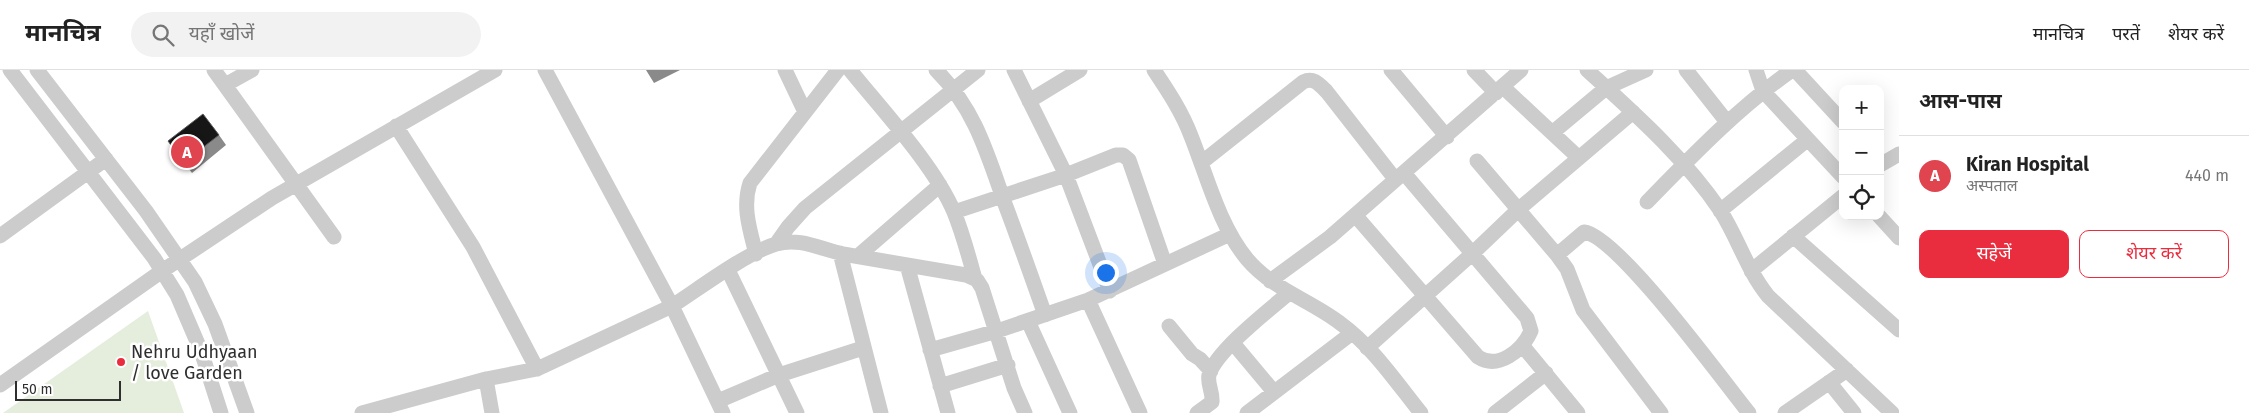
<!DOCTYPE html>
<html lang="hi">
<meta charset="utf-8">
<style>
body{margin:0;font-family:"Fira Sans","Noto Sans Devanagari",sans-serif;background:#f2f2f2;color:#222}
.controls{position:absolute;right:15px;top:15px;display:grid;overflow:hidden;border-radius:10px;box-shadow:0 5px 20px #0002}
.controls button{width:45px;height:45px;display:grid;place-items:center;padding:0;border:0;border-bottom:1px solid #e0e0e0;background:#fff;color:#222;font:25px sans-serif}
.scale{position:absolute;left:15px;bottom:12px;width:106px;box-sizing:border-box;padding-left:5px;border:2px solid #2f2f2f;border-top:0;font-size:14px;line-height:18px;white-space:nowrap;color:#2f2f2f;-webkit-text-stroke:4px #fff;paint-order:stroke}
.you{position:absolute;left:1105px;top:202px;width:18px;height:18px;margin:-12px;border:4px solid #fff;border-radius:50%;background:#1a73e8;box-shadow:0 0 0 8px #1a73e833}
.badge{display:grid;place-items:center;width:32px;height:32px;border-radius:50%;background:#ea2d3e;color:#fff;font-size:16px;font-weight:700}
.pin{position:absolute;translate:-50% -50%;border:2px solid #fff;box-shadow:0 1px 5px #0006}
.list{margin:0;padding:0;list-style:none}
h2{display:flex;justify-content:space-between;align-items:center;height:65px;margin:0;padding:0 20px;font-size:21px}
h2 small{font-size:16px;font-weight:400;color:#767676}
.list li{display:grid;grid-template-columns:32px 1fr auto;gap:15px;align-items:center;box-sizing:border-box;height:80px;padding:0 20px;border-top:1px solid #e0e0e0}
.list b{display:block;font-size:19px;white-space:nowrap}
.list p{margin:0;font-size:16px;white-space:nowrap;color:#767676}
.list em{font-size:16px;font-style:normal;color:#767676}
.actions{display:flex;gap:10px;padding:15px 20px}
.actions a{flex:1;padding:11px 0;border:1px solid #ea2d3e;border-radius:10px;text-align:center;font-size:18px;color:#ea2d3e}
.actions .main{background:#ea2d3e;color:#fff}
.icon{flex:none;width:28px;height:28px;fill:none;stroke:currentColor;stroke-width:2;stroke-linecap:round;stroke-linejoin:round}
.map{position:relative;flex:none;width:1899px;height:343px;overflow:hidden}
header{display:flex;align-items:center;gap:30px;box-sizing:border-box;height:70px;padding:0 25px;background:#fff;border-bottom:1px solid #e0e0e0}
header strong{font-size:24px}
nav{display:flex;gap:28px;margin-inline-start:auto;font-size:18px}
.search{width:350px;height:45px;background:#f2f2f2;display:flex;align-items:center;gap:12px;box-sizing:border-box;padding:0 18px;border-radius:28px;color:#767676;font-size:19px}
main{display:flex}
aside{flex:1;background:#fff}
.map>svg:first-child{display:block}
.pitch{fill:#e5eddc}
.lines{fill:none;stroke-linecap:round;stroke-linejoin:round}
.minor{stroke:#ccc;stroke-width:15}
.wall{fill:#8a8a8a}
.building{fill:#161616;stroke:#5c5c5c}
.poi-dot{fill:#ea2d3e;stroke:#fff;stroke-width:2}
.labels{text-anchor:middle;stroke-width:5;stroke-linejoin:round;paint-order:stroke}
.poi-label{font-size:18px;fill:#2f2f2f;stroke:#fff;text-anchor:start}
</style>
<header>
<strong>मानचित्र</strong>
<div class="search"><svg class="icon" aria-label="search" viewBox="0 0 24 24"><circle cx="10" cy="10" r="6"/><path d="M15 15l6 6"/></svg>यहाँ खोजें</div>
<nav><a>मानचित्र</a><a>परतें</a><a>शेयर करें</a></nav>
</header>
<main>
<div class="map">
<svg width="1899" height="343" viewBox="0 0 1899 343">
<rect width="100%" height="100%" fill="#fff"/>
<path class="pitch" d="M148,241L184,343H3Z"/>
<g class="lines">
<path class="minor" d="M10,0L154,188L177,225L201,281L221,343
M37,0L146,141L195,212L215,254L247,343
M214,0L334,167
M785,0L805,42
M850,0C883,41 934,95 954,142C963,164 969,187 975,209
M936,0C975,39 987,83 1005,134C1019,171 1032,208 1045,245
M1014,0L1066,105L1110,221
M1154,0C1168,21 1182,42 1191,66C1207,106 1219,155 1247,189C1272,219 1310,230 1340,253C1373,277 1396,312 1421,343
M1391,0L1447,67
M1474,0L1496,23
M1587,0C1634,43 1684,87 1720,140C1738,168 1747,200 1768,226L1892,343
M1686,0L1727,52
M1756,0L1763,21L1843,107
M1795,0L1843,52
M225,15L252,0
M1503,17L1579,88
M1029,31L1080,0
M396,56L473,177L537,299
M1552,63L1606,18L1646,0
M1477,91L1557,185L1567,199L1583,240L1661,343
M1201,93L1303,12C1314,7 1319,14 1327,22L1395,109
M1880,95L1899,84
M1647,132C1693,85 1738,38 1792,0
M1720,141L1807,70
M954,142L1066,105L1116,85H1123L1129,90L1165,194
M1355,145L1478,287C1498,300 1522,281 1531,261L1527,248L1404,103
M1879,146L1899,168
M0,166L106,89
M1793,166L1899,260
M776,174L788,157L805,138L978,0
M840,183L881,343
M756,184C750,160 742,137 750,113L838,0
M1557,185L1584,162C1618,166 1723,311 1749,343
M858,186L940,115
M907,195L948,343
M728,200L797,343
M1751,201L1843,126
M1270,211L1330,167L1521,0
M1088,230L1140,343
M1028,251L1070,343
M1169,256L1192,284L1200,289L1211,301
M1233,273L1274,322
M1522,275L1578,343
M1367,278L1473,183L1519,139L1633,42
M930,280L997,261L1088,230L1230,164
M486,309L492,343
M1829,312L1854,343
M0,315L162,201L272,128L495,0
M940,316L1008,295
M718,331L779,305L863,278
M362,343L486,309L537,299L672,236L545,0
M723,343L672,236C700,218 746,183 776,174C800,167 820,179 843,184C884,191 925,198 966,205L977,210L982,218L1014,318L1025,343
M1197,343L1212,332C1213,322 1207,314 1209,305C1216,281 1269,240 1289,223
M1247,343L1352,263
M1495,343L1546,303
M1785,343L1847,300"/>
</g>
<path class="wall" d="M646,0H680L654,13Z
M219,65L226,75L192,103L168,71Z"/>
<path class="building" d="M203,44L219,65L184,92L168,71Z"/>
<circle class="poi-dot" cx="121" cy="292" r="5"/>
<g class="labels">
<g class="poi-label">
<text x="131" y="288">Nehru Udhyaan<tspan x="131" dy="21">/ love Garden</tspan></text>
</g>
</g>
</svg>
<div class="controls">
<button>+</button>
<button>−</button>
<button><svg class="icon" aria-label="locate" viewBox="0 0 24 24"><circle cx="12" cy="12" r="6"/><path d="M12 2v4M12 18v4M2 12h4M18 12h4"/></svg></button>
</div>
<div class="scale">50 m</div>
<div class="you"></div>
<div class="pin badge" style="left:187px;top:82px;background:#e0444e">A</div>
</div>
<aside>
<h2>आस-पास<small></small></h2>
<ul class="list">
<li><span class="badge" style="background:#e0444e">A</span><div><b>Kiran Hospital</b><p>अस्पताल</p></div><em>440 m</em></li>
</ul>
<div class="actions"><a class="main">सहेजें</a><a>शेयर करें</a></div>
</aside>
</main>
